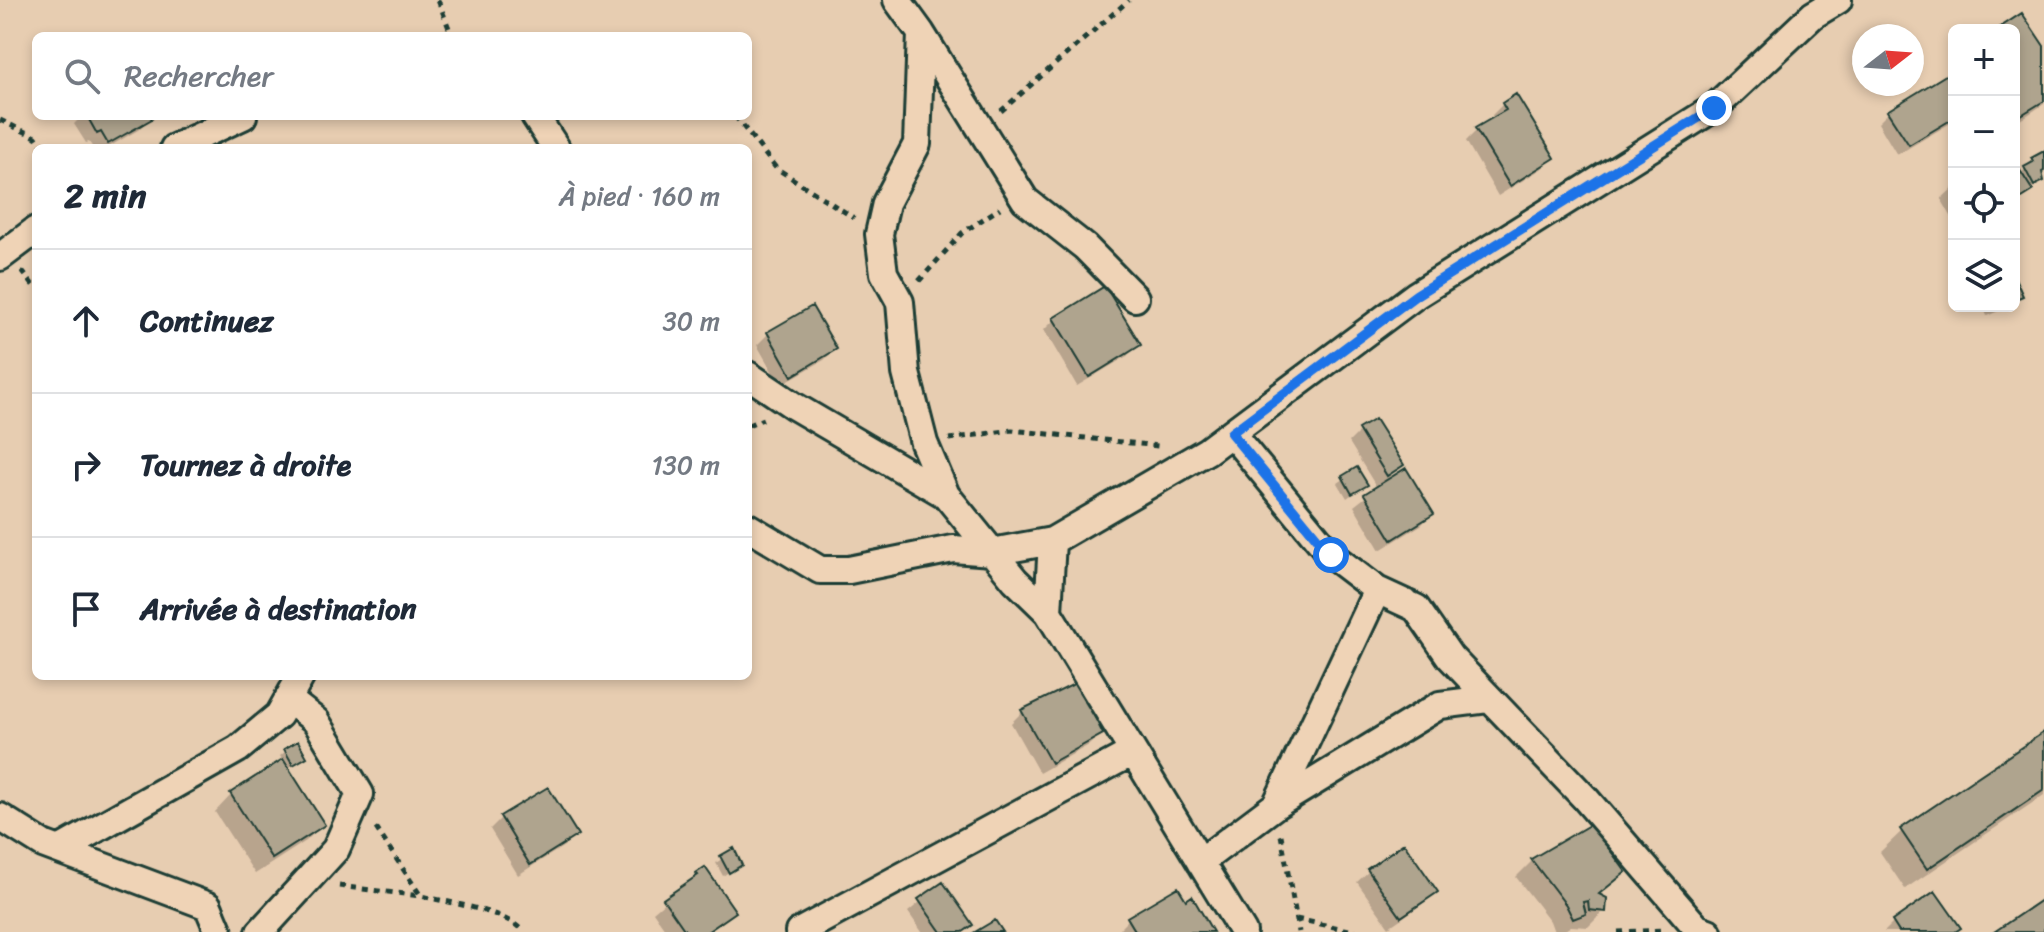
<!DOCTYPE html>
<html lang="fr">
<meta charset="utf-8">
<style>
body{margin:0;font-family:Sriracha,sans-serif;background:#f2f2f3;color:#1f2937}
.controls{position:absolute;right:24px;top:24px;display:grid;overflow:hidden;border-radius:12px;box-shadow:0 4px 12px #0003}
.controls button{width:72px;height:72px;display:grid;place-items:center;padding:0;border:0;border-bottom:2px solid #e0e1e3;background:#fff;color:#1f2937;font:40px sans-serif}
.compass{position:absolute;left:1852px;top:24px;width:72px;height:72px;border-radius:50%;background:#fff;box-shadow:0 4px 12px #0003;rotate:73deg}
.stop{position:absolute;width:24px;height:24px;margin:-18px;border:6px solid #1a73e8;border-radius:50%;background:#fff}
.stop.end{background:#1a73e8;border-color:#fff;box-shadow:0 2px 8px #0008}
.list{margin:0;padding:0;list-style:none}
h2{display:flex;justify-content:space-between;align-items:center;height:104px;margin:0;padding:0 32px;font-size:34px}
h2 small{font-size:26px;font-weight:400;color:#747a83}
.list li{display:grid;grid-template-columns:52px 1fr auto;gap:24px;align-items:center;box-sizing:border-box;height:144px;padding:0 32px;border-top:2px solid #e0e1e3}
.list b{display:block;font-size:30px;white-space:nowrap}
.list em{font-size:26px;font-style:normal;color:#747a83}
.icon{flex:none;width:44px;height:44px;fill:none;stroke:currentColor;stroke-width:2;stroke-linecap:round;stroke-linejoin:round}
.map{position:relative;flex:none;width:2044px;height:932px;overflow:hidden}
.search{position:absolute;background:#fff;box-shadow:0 4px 12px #0003;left:32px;top:32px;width:720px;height:88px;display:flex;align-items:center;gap:20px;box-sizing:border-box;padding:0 28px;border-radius:12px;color:#747a83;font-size:30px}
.panel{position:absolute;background:#fff;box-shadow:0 4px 12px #0003;left:32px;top:144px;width:720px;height:536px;border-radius:12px}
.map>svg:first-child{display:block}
.shadow{fill:#0003}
.building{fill:#afa48e;stroke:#1f3d34;stroke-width:2}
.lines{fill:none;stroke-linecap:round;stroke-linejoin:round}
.street-casing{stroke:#1f3d34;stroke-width:32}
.path{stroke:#1f3d34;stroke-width:5;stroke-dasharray:6 6;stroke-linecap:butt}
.street{stroke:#efd3b6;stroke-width:26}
.route{stroke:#1a73e8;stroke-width:10}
</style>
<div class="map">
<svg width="2044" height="932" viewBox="0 0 2044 932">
<rect width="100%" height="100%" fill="#e7cdb1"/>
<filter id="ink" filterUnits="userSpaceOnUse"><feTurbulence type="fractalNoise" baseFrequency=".0125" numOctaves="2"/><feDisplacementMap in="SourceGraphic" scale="16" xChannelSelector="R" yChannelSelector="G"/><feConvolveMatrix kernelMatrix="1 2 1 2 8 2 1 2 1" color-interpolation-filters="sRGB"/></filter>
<g filter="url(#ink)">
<path class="shadow" d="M2021,16L2044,50V104L2014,124V30H1999Z
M1954,72V121L1897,155L1878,123L1889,112Z
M1503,104L1553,158L1541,169L1498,196L1466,141L1477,130L1494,119L1492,115Z
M82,116H147L149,119L138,130L107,148H93L89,142L86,143L74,124Z
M2044,153V171L2040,174L2043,180L2014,205V164L2020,174L2028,167L2027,165L2032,160Z
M1954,187V221L1941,199Z
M1983,306H2010L1987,316Z
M1055,319L1138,345L1127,356L1077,386L1044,330Z
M768,334L835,349L824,360L780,385L757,345Z
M1360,431L1401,465L1384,482L1432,514L1421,525L1380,550L1354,506L1377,488L1349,442Z
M1357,470L1365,485L1347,498L1338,483Z
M1077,685L1100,734L1089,745L1039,773L1011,723L1022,712Z
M2044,735V795L1905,889L1880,852L1902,831Z
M286,751L304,757L287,769L323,824L306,841L255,874L215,812L231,795L283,761L280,756Z
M502,817L575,835L564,846L518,875L490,829Z
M733,851L740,864L723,876L716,863Z
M1532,861L1623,871L1598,895L1604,911L1588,927L1571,926L1562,932H1554L1550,921L1516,877Z
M1369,871L1436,891L1425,902L1389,927L1357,882Z
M698,874L733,912L709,932H667L653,912Z
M942,884L971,925L963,932H922L908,912Z
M1129,919L1211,932H1116Z
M1893,923L1954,932H1884Z"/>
<path class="building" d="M2022,13L2044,46V101L2018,117L2014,111V30H1996Z
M1954,70V118L1909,145L1887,111Z
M1516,94L1555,158L1510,186L1475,128L1506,110L1502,103Z
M87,116H150L152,119L108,144L101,132L97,134Z
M2044,151V171L2042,172L2044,181L2034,186L2024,167L2033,162L2031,158Z
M2014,161L2033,191L2014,203Z
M2014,276L2023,296L2014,300Z
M1105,286L1141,345L1089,377L1053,318Z
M812,306L837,349L792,376L767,332Z
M1375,419L1404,465L1387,476L1358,429Z
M1357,467L1368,485L1352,494L1342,476Z
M1406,468L1434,514L1392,540L1364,494Z
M1078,682L1103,734L1051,763L1021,710Z
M2044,732V790L1927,869L1900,829Z
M298,741L307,757L293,765L284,749Z
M283,759L325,825L272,859L230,793Z
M548,787L578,835L530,865L500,816Z
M1591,824L1626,872L1599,894L1607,898L1606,912L1589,910L1588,901L1583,902L1586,914L1573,919L1566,905L1531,859Z
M1404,843L1438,892L1401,917L1367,869Z
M734,848L742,865L729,873L720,856Z
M705,867L736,912L707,932H686L663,899L698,875L696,873Z
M943,882L973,925L963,932H941L918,899Z
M1178,887L1186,900L1192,896L1213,932H1136L1127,917Z
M1935,891L1961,928L1955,932H1899L1892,921Z
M2044,898V932H1994Z
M995,920L1003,932H975Z"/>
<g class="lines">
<defs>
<path id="street" d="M897,0L921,33L1025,200L1085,247L1135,298
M921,33L917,144L886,203L879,234L884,273L900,302L906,373L924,443L946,495L1015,580L1048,612L1243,932
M535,116L556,148
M174,148L243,116
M0,257L36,230
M748,375L794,406L946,495
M1231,433L1331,555L1377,590L1416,608L1450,657L1585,798L1697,928L1708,932
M748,527L820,570H849L953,549L992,552L1052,541L1207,451L1416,295L1714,108L1813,15L1838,0
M1048,612L1052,541
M1276,805L1377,590
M0,817L43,844L208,906L219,932
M59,850L238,749L279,715L301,676
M1200,862L1276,805L1440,705L1488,699
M260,932L336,849L360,794L316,721L288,699
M799,932L1133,752"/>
</defs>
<use href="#street" class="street-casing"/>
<path class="path" d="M438,0L452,36
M1001,111L1129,0
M735,116L776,168L854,218
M0,120L36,137L43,148
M22,271L36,289
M919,281L962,233L1000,208
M748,425L763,419
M949,439L1012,430L1158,446
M376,828L421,896C446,902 508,911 523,932
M1281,835L1299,932
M339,886L420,896
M1296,919L1359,932
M1618,932L1664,930"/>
<use href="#street" class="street"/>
</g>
</g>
<g class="lines" filter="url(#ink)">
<path class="route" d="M1331,555L1231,433L1416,295L1714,108"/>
</g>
</svg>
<div class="controls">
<button>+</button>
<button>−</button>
<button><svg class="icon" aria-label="locate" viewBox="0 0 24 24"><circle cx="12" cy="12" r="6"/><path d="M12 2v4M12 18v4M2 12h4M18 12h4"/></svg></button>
<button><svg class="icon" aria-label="layers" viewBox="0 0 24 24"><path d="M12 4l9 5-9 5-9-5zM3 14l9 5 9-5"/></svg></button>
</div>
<svg class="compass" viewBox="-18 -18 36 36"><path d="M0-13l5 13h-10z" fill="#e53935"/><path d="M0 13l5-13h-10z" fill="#747a83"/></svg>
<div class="stop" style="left:1331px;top:555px"></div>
<div class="stop end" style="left:1714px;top:108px"></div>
<div class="search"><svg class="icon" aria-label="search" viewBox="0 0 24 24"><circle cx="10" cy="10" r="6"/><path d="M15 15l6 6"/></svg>Rechercher</div>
<section class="panel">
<h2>2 min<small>À pied · 160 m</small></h2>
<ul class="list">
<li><svg class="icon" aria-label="ahead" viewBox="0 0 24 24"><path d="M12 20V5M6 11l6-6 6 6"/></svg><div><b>Continuez</b></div><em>30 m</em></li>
<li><svg class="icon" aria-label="right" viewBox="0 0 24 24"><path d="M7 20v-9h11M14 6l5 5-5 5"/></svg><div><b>Tournez à droite</b></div><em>130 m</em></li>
<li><svg class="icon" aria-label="arrive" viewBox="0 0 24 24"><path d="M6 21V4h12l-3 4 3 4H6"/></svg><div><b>Arrivée à destination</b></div></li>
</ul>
</section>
</div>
